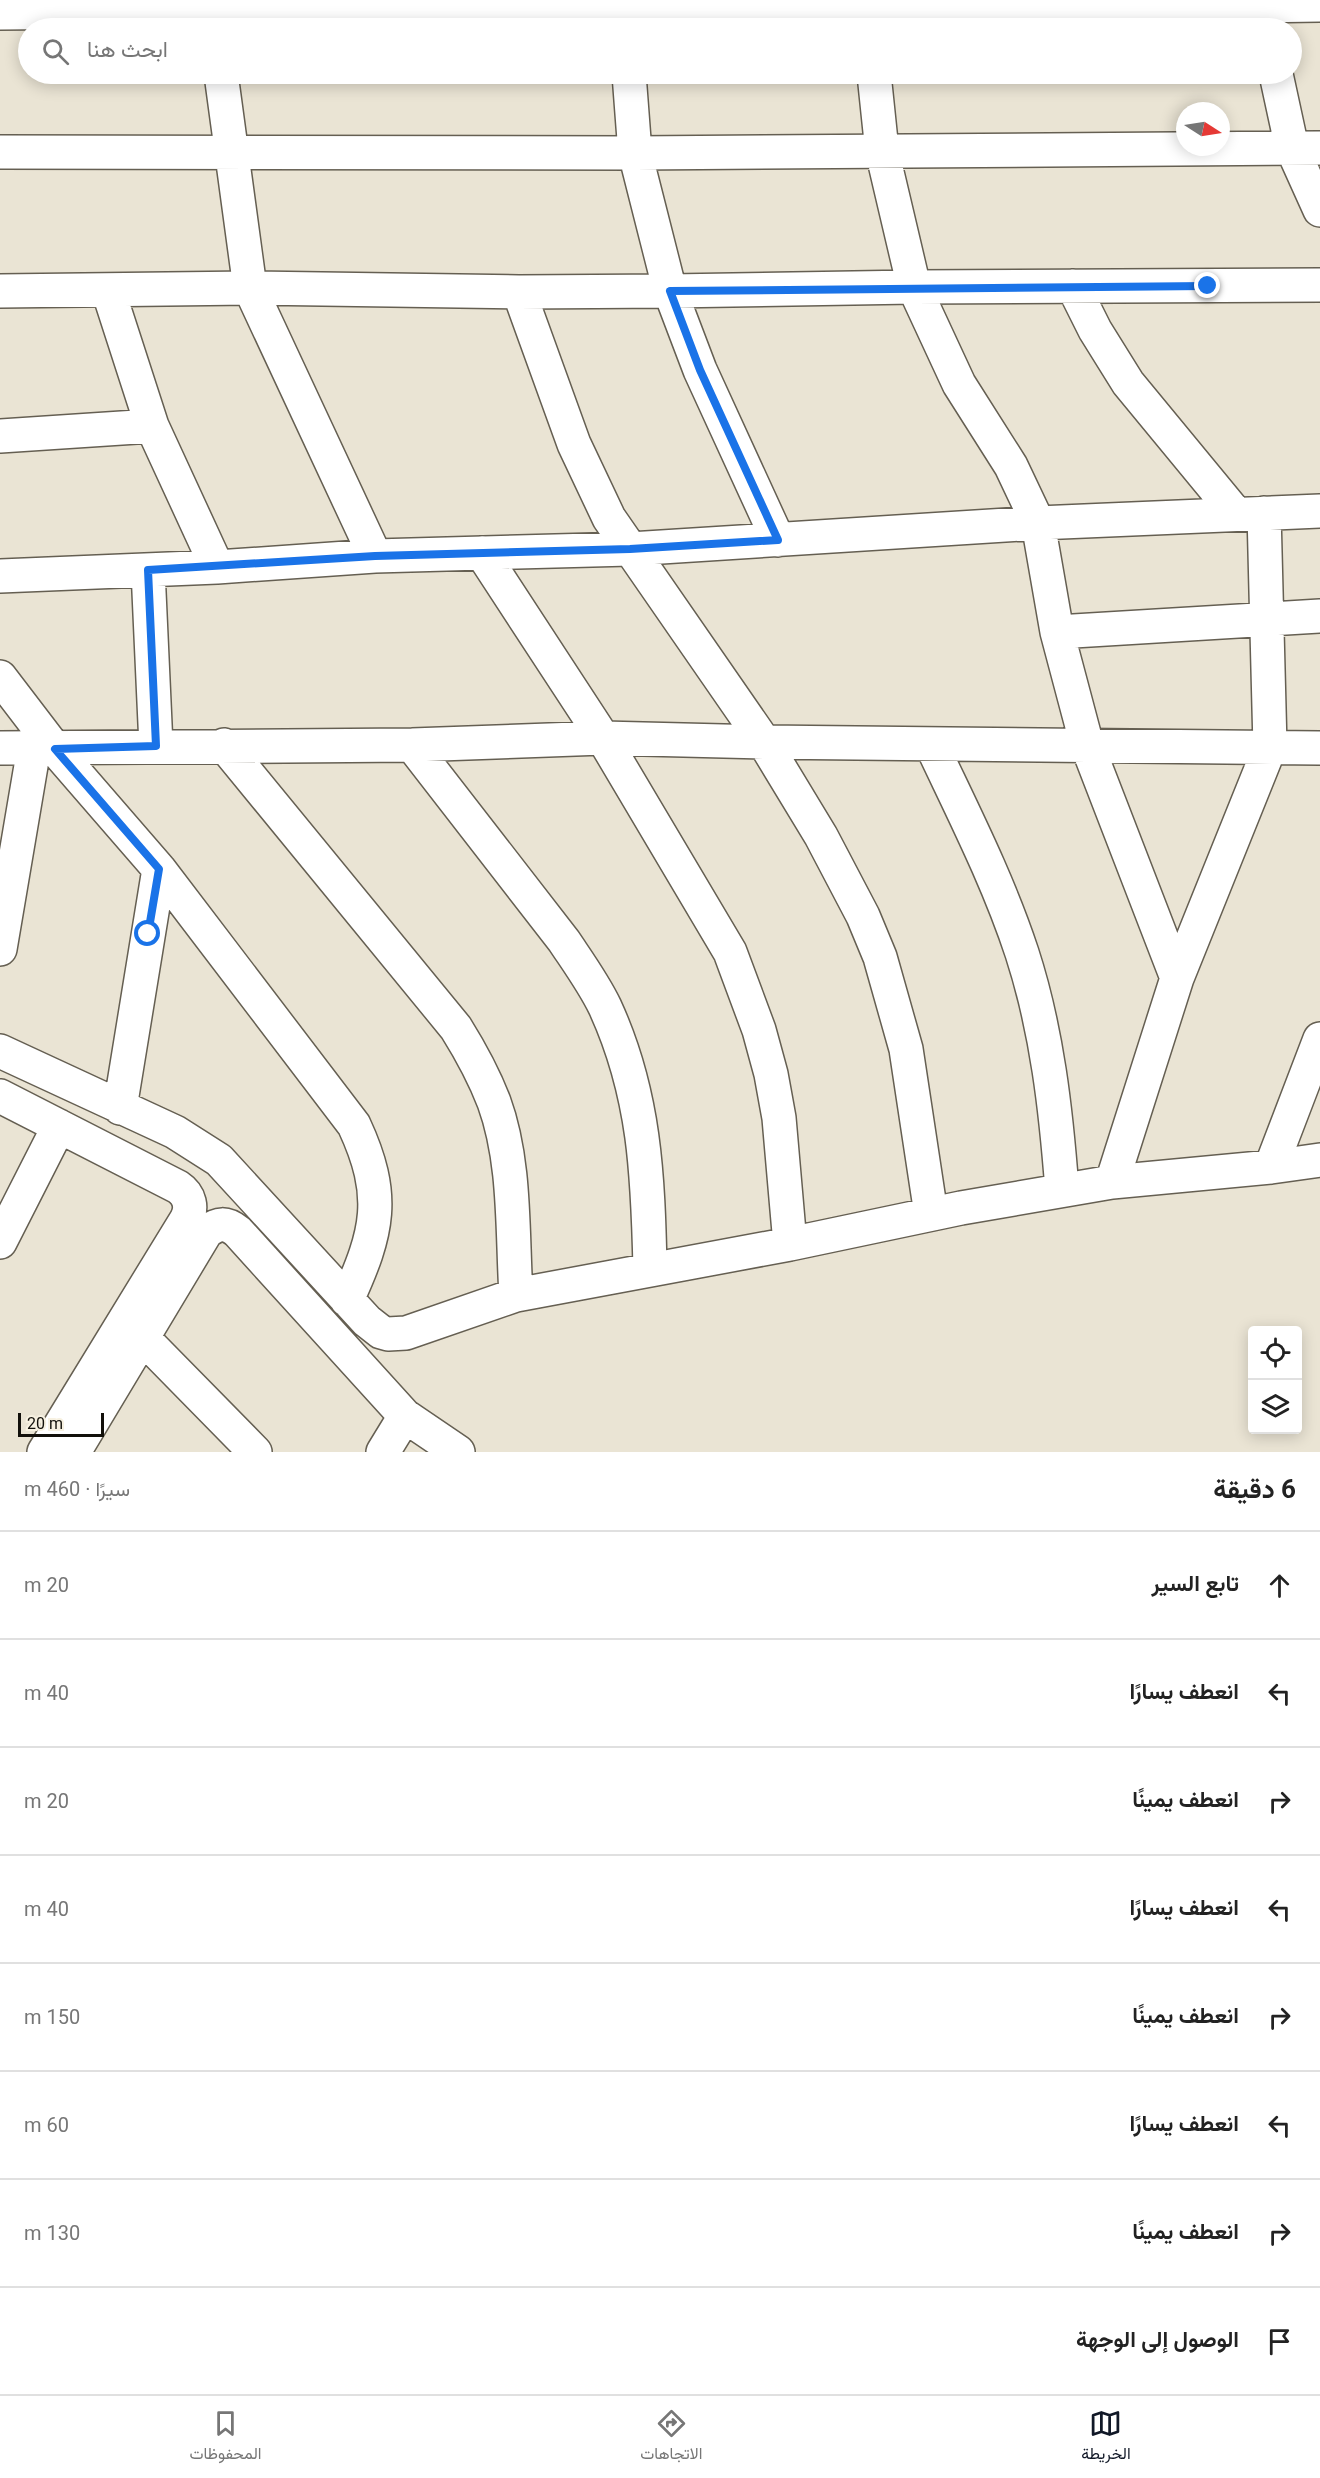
<!DOCTYPE html>
<html lang="ar">
<meta charset="utf-8">
<style>
body{margin:0;font-family:Roboto,Vazirmatn,sans-serif;background:#f2f2f2;color:#222;direction:rtl}
.controls{position:absolute;right:18px;bottom:18px;display:grid;overflow:hidden;border-radius:6px;box-shadow:0 3px 15px #0003}
.controls button{width:54px;height:54px;display:grid;place-items:center;padding:0;border:0;border-bottom:2px solid #e0e0e0;background:#fff;color:#222;font:30px sans-serif}
.compass{position:absolute;left:1176px;top:102px;width:54px;height:54px;border-radius:50%;background:#fff;box-shadow:0 3px 15px #0003;rotate:102deg}
.scale{position:absolute;left:18px;bottom:15px;width:86px;box-sizing:border-box;padding-left:6px;border:3px solid #12100b;border-top:0;font-size:16px;line-height:21px;white-space:nowrap;color:#12100b;-webkit-text-stroke:4px #f7f1e1;paint-order:stroke}
.stop{position:absolute;width:18px;height:18px;margin:-14px;border:4px solid #1a73e8;border-radius:50%;background:#fff}
.stop.end{background:#1a73e8;border-color:#fff;box-shadow:0 2px 6px #0008}
.list{margin:0;padding:0;list-style:none}
h2{display:flex;justify-content:space-between;align-items:center;height:78px;margin:0;padding:0 24px;font-size:26px}
h2 small{font-size:20px;font-weight:400;color:#767676}
.list li{display:grid;grid-template-columns:39px 1fr auto;gap:18px;align-items:center;box-sizing:border-box;height:108px;padding:0 24px;border-top:2px solid #e0e0e0}
.list b{display:block;font-size:22px;white-space:nowrap}
.list em{font-size:20px;font-style:normal;color:#767676}
.icon{flex:none;width:33px;height:33px;fill:none;stroke:currentColor;stroke-width:2;stroke-linecap:round;stroke-linejoin:round}
.map{position:relative;flex:none;width:1320px;height:1452px;overflow:hidden;direction:ltr}
.search{position:absolute;background:#fff;box-shadow:0 3px 15px #0003;left:18px;right:18px;top:18px;height:66px;display:flex;align-items:center;gap:15px;box-sizing:border-box;padding:0 21px;border-radius:33px;color:#767676;font-size:22px}
.sheet{height:942px;background:#fff}
nav{display:flex;justify-content:space-around;align-items:center;box-sizing:border-box;height:84px;border-top:2px solid #e0e0e0;background:#fff;font-size:16px;color:#767676}
nav a{display:grid;justify-items:center;gap:3px}
nav .on{color:#111827}
.map>svg:first-child{display:block}
.lines{fill:none;stroke-linecap:round;stroke-linejoin:round}
.street-casing{stroke:#655f52;stroke-width:36}
.street{stroke:#fff;stroke-width:33}
.route{stroke:#1a73e8;stroke-width:8}
</style>
<div class="map">
<svg width="1320" height="1452" viewBox="0 0 1320 1452">
<rect width="100%" height="100%" fill="#eae4d4"/>
<g class="lines">
<defs>
<path id="street" d="M0,13L213,11H867L1320,5
M221,74L250,288L375,556
M629,74L635,153L670,291L700,370L778,540
M874,74L882,151L914,287L959,384L1011,466L1038,523L1057,632L1087,745L1177,978
M1276,74L1292,148L1320,210
M0,152L635,153L1320,148
M1073,286L1095,330L1128,383L1236,514
M108,290L152,426L217,567
M0,291L250,288L519,292L670,291L914,287L1320,285
M519,292L574,444L609,518L764,742L821,836L863,916L880,957L906,1049L931,1214
M0,436L152,426
M482,553L603,738L730,952L759,1030L771,1074L779,1118L790,1244
M148,570L156,746
M0,576L217,567L375,556L630,549L1038,523L1320,511
M1057,632L1320,616
M0,677L55,749L159,869L354,1125C387,1196 378,1232 347,1300
M931,744C963,812 998,880 1022,953C1047,1030 1056,1110 1062,1190
M224,745L456,1028C471,1052 484,1076 494,1102C516,1162 512,1232 516,1295
M412,745L564,941C578,962 594,984 605,1007C645,1094 648,1176 650,1269
M0,748L412,745L603,738L764,742L1320,748
M0,949L34,748
M0,1051L175,1132L219,1160L367,1321L381,1332L388,1334L406,1333L516,1295L790,1244L961,1208L1112,1182L1271,1167L1320,1160
M0,1096L178,1187C190,1195 193,1208 186,1220L44,1452
M120,1108L159,869
M1271,1167L1320,1039
M1112,1182L1177,978L1270,747L1264,513
M0,1242L59,1126
M143,1338L255,1452
M74,1452L206,1232C218,1223 226,1222 238,1232L405,1416L458,1452
M383,1452L405,1416"/>
</defs>
<use href="#street" class="street-casing"/>
<use href="#street" class="street"/>
</g>
<g class="lines">
<path class="route" d="M148,934L159,869L55,749L156,746L148,570L375,556L630,549L778,540L700,370L670,291L1208,286"/>
</g>
</svg>
<div class="controls">
<button><svg class="icon" aria-label="locate" viewBox="0 0 24 24"><circle cx="12" cy="12" r="6"/><path d="M12 2v4M12 18v4M2 12h4M18 12h4"/></svg></button>
<button><svg class="icon" aria-label="layers" viewBox="0 0 24 24"><path d="M12 4l9 5-9 5-9-5zM3 14l9 5 9-5"/></svg></button>
</div>
<svg class="compass" viewBox="-18 -18 36 36"><path d="M0-13l5 13h-10z" fill="#e53935"/><path d="M0 13l5-13h-10z" fill="#767676"/></svg>
<div class="scale">20 m</div>
<div class="stop" style="left:148px;top:934px"></div>
<div class="stop end" style="left:1208px;top:286px"></div>
<div class="search"><svg class="icon" aria-label="search" viewBox="0 0 24 24"><circle cx="10" cy="10" r="6"/><path d="M15 15l6 6"/></svg>ابحث هنا</div>
</div>
<section class="sheet">
<h2>6 دقيقة<small>سيرًا · 460 m</small></h2>
<ul class="list">
<li><svg class="icon" aria-label="ahead" viewBox="0 0 24 24"><path d="M12 20V5M6 11l6-6 6 6"/></svg><div><b>تابع السير</b></div><em>20 m</em></li>
<li><svg class="icon" aria-label="left" viewBox="0 0 24 24"><path d="M17 20v-9H6M10 6l-5 5 5 5"/></svg><div><b>انعطف يسارًا</b></div><em>40 m</em></li>
<li><svg class="icon" aria-label="right" viewBox="0 0 24 24"><path d="M7 20v-9h11M14 6l5 5-5 5"/></svg><div><b>انعطف يمينًا</b></div><em>20 m</em></li>
<li><svg class="icon" aria-label="left" viewBox="0 0 24 24"><path d="M17 20v-9H6M10 6l-5 5 5 5"/></svg><div><b>انعطف يسارًا</b></div><em>40 m</em></li>
<li><svg class="icon" aria-label="right" viewBox="0 0 24 24"><path d="M7 20v-9h11M14 6l5 5-5 5"/></svg><div><b>انعطف يمينًا</b></div><em>150 m</em></li>
<li><svg class="icon" aria-label="left" viewBox="0 0 24 24"><path d="M17 20v-9H6M10 6l-5 5 5 5"/></svg><div><b>انعطف يسارًا</b></div><em>60 m</em></li>
<li><svg class="icon" aria-label="right" viewBox="0 0 24 24"><path d="M7 20v-9h11M14 6l5 5-5 5"/></svg><div><b>انعطف يمينًا</b></div><em>130 m</em></li>
<li><svg class="icon" aria-label="arrive" viewBox="0 0 24 24"><path d="M6 21V4h12l-3 4 3 4H6"/></svg><div><b>الوصول إلى الوجهة</b></div></li>
</ul>
</section>
<nav>
<a class="on"><svg class="icon" aria-label="map" viewBox="0 0 24 24"><path d="M3 6l6-2 6 2 6-2v14l-6 2-6-2-6 2zM9 4v14M15 6v14"/></svg>الخريطة</a>
<a><svg class="icon" aria-label="directions" viewBox="0 0 24 24"><path d="M12 3l9 9-9 9-9-9zM9 14v-3h6M13 9l2 2-2 2"/></svg>الاتجاهات</a>
<a><svg class="icon" aria-label="saved" viewBox="0 0 24 24"><path d="M7 4h10v16l-5-4-5 4z"/></svg>المحفوظات</a>
</nav>
